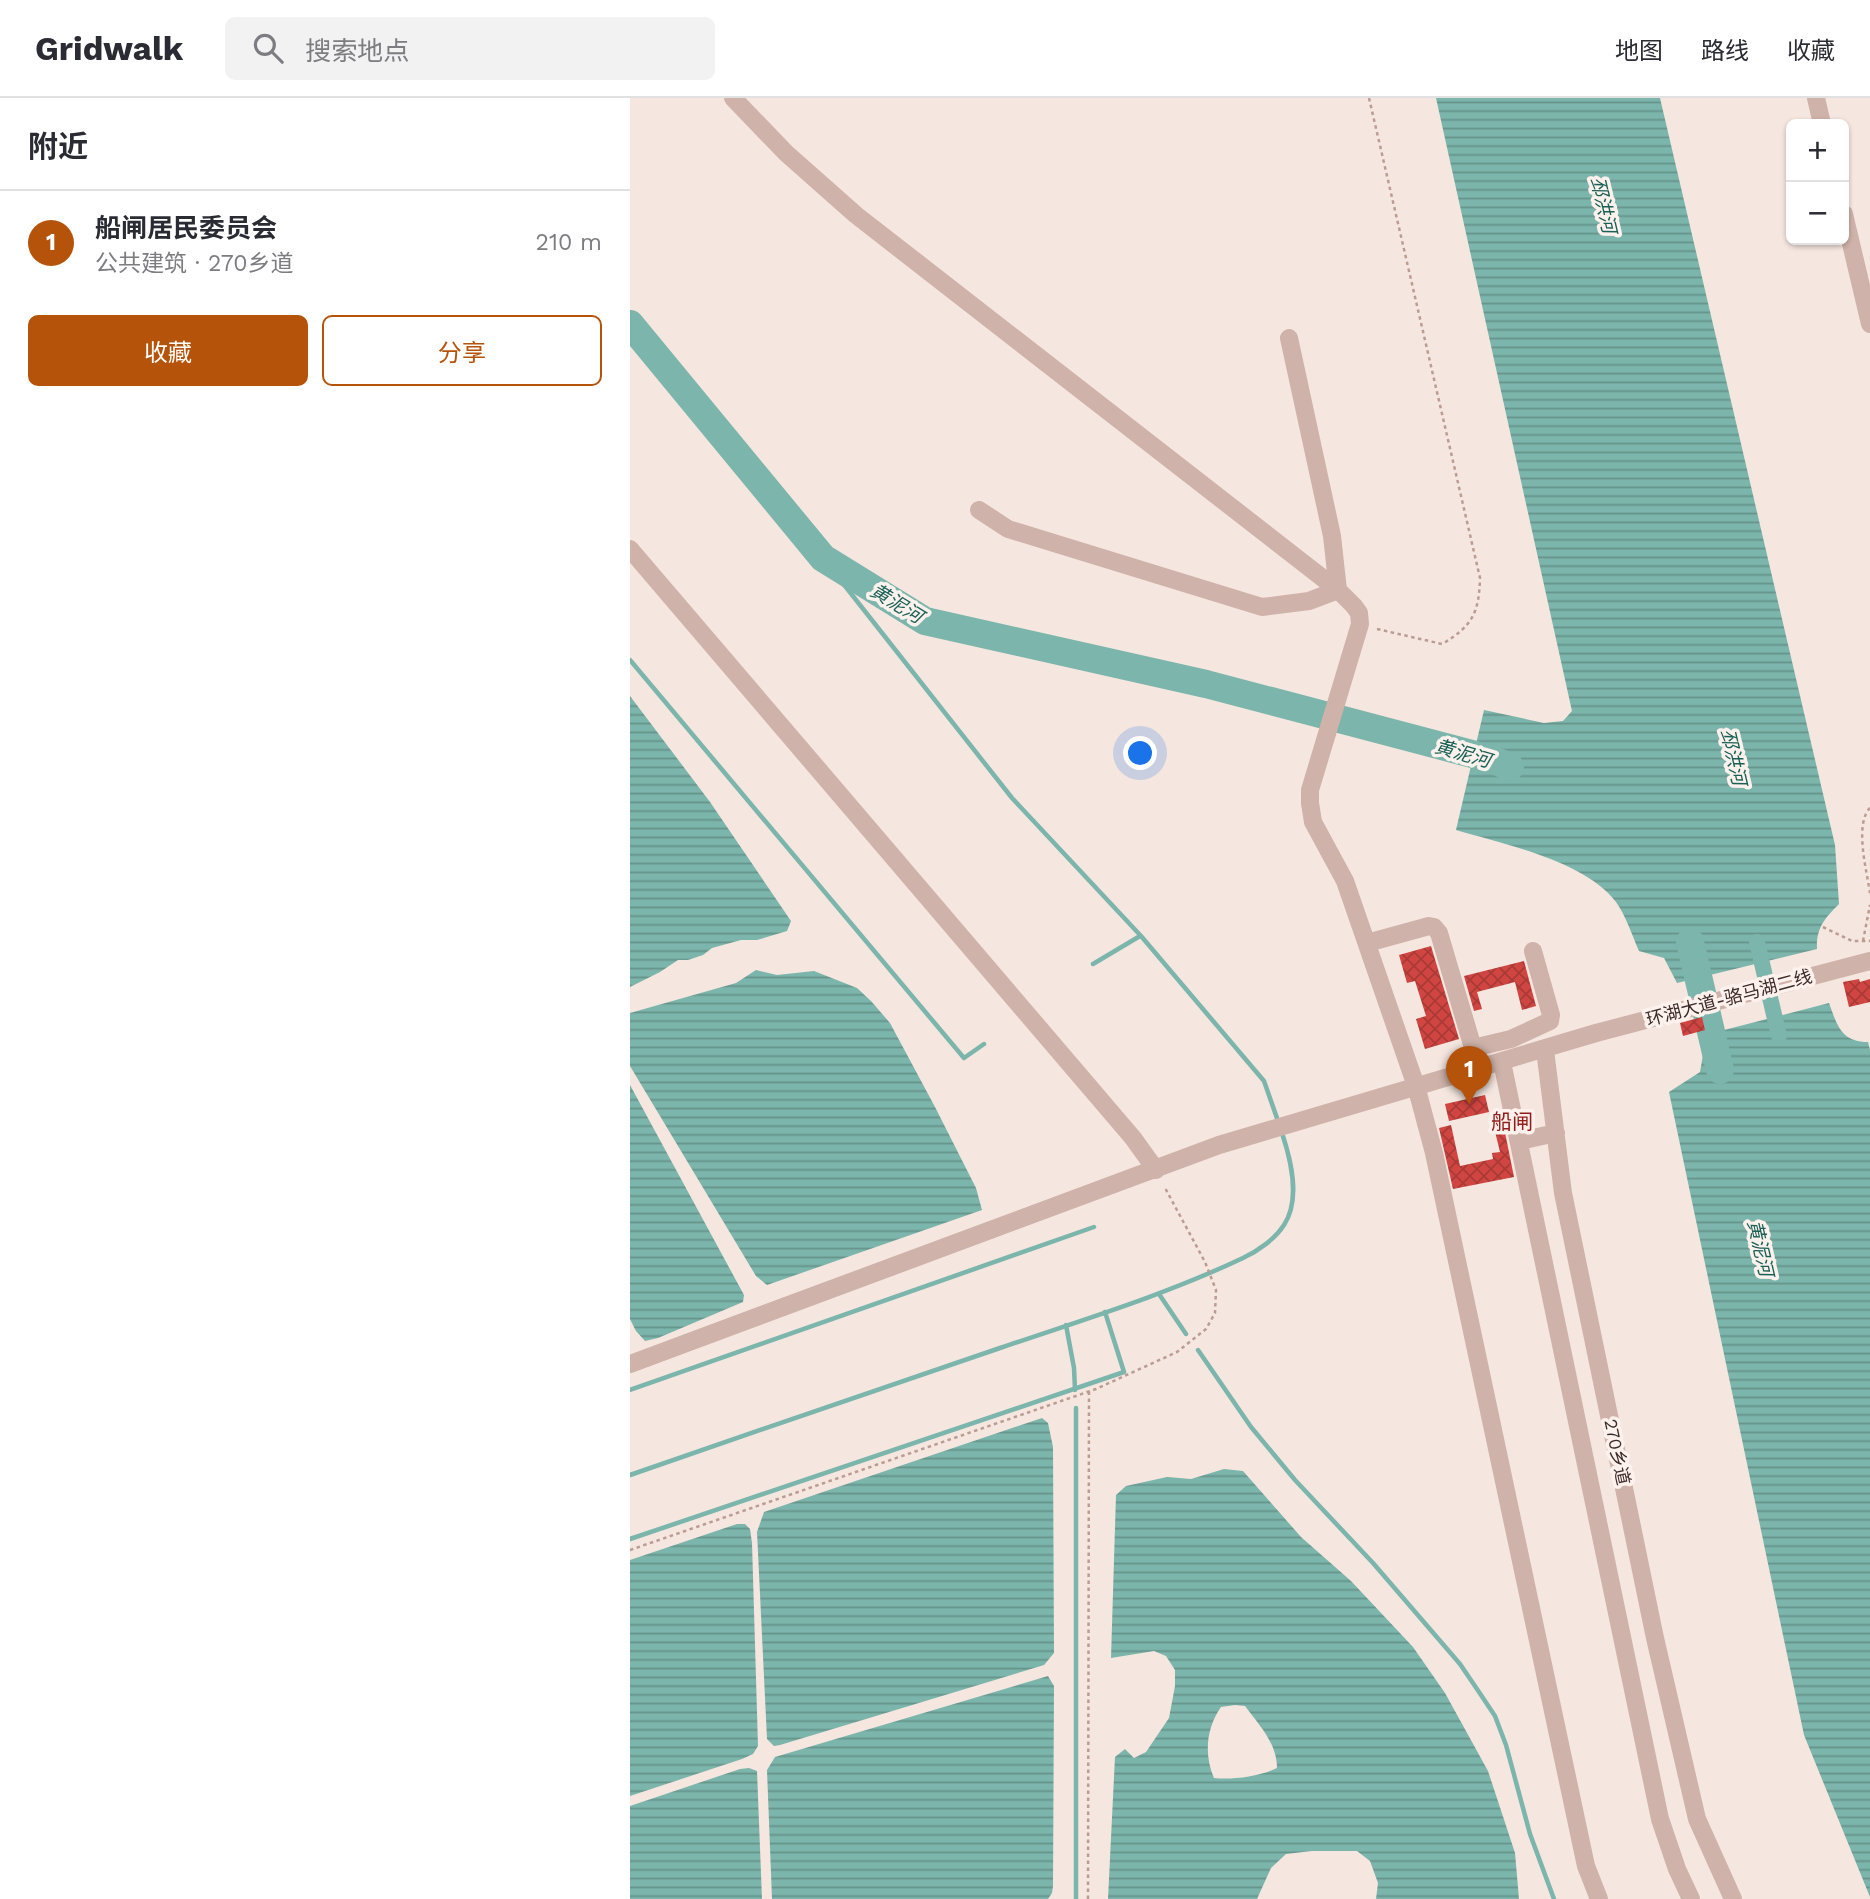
<!DOCTYPE html>
<html lang="zh">
<meta charset="utf-8">
<style>
body{margin:0;font-family:"Work Sans","Noto Sans SC",sans-serif;background:#f2f2f3;color:#2b2b33}
.controls{position:absolute;right:21px;top:21px;display:grid;overflow:hidden;border-radius:10px;box-shadow:0 2px 5px #0004}
.controls button{width:63px;height:63px;display:grid;place-items:center;padding:0;border:0;border-bottom:2px solid #e1e1e2;background:#fff;color:#2b2b33;font:35px sans-serif}
.you{position:absolute;left:511px;top:656px;width:24px;height:24px;margin:-18px;border:5px solid #fff;border-radius:50%;background:#1a73e8;box-shadow:0 0 0 10px #1a73e833}
.badge{display:grid;place-items:center;width:46px;height:46px;border-radius:50%;background:#b45309;color:#fff;font-size:23px;font-weight:700}
.pin{position:absolute;translate:-50% -58px;filter:drop-shadow(0 2px 4px #0008)}
.pin::after{content:'';position:absolute;top:37px;width:24px;height:21px;background:inherit;clip-path:polygon(0 0,100% 0,50% 100%)}
.list{margin:0;padding:0;list-style:none}
h2{display:flex;justify-content:space-between;align-items:center;height:91px;margin:0;padding:0 28px;font-size:30px}
h2 small{font-size:23px;font-weight:400;color:#7c7c81}
.list li{display:grid;grid-template-columns:46px 1fr auto;gap:21px;align-items:center;box-sizing:border-box;height:105px;padding:0 28px;border-top:2px solid #e1e1e2}
.list b{display:block;font-size:26px;white-space:nowrap}
.list p{margin:0;font-size:23px;white-space:nowrap;color:#7c7c81}
.list em{font-size:23px;font-style:normal;color:#7c7c81}
.actions{display:flex;gap:14px;padding:21px 28px}
.actions a{flex:1;padding:16px 0;border:2px solid #b45309;border-radius:10px;text-align:center;font-size:24px;color:#b45309}
.actions .main{background:#b45309;color:#fff}
.icon{flex:none;width:38px;height:38px;fill:none;stroke:currentColor;stroke-width:2;stroke-linecap:round;stroke-linejoin:round}
.map{position:relative;flex:none;width:1240px;height:1801px;overflow:hidden}
header{display:flex;align-items:center;gap:42px;box-sizing:border-box;height:98px;padding:0 35px;background:#fff;border-bottom:2px solid #e1e1e2}
header strong{font-size:33px}
nav{display:flex;gap:38px;margin-inline-start:auto;font-size:24px}
.search{width:490px;height:63px;background:#f2f2f3;display:flex;align-items:center;gap:18px;box-sizing:border-box;padding:0 24px;border-radius:10px;color:#7c7c81;font-size:26px}
main{display:flex}
aside{flex:1;background:#fff}
.map>svg:first-child{display:block}
.water{fill:url(#water-rules);fill-rule:evenodd}
.lines{fill:none;stroke-linecap:round;stroke-linejoin:round}
.stream{stroke:#7bb5ab;stroke-width:4.5}
.canal{stroke:#7bb5ab;stroke-width:16}
.river{stroke:#7bb5ab;stroke-width:28}
.building{fill:url(#building-cross-hatch)}
.path{stroke:#bb9c93;stroke-width:2.5;stroke-dasharray:3.5 3.5;stroke-linecap:butt}
.minor{stroke:#cfb2a9;stroke-width:18}
.labels{text-anchor:middle;stroke-width:7;stroke-linejoin:round;paint-order:stroke}
.street-label{font-size:18px;fill:#3b2b29;stroke:#fcf1ec}
.water-label{font-size:19px;font-style:italic;fill:#1a6157;stroke:#fcf1ec}
.quarter-label{font-size:21px;fill:#921d1a;stroke:#fcf1ec}
</style>
<header>
<strong>Gridwalk</strong>
<div class="search"><svg class="icon" aria-label="search" viewBox="0 0 24 24"><circle cx="10" cy="10" r="6"/><path d="M15 15l6 6"/></svg>搜索地点</div>
<nav><a>地图</a><a>路线</a><a>收藏</a></nav>
</header>
<main>
<aside>
<h2>附近<small></small></h2>
<ul class="list">
<li><span class="badge">1</span><div><b>船闸居民委员会</b><p>公共建筑 · 270乡道</p></div><em>210 m</em></li>
</ul>
<div class="actions"><a class="main">收藏</a><a>分享</a></div>
</aside>
<div class="map">
<svg width="1240" height="1801" viewBox="0 0 1240 1801">
<defs>
<pattern id="water-rules" width="6" height="5" patternUnits="userSpaceOnUse" patternTransform="scale(1.75)"><rect width="6" height="5" fill="#7bb5ab"/><path d="M0 2.5h6" fill="none" stroke="#66938b"/></pattern>
<pattern id="building-cross-hatch" width="8" height="8" patternUnits="userSpaceOnUse" patternTransform="scale(1.75)"><rect width="8" height="8" fill="#d04541"/><path d="M0 0l8 8M0 8l8-8" fill="none" stroke="#aa3a36"/></pattern>
</defs>
<rect width="100%" height="100%" fill="#f5e6df"/>
<path class="water" d="M806,0H1030L1205,747L1209,806C1195,820 1186,830 1187,851L1047,885L1034,860L1009,853C1002,837 996,818 986,804C955,763 874,746 826,732L854,612L914,625L933,623L942,613Z
M0,598L80,704L161,823L157,833L127,842H111L82,850L73,857L58,862H48L30,874L0,889Z
M126,872L147,877L184,873L227,890L241,903L260,925L305,1009L346,1090L352,1112L137,1187L126,1178L0,968V915L106,885Z
M1199,905C1207,927 1211,944 1238,944L1240,952V1799L1174,1637L1039,994L1070,974L1074,951L1071,938Z
M0,987L114,1197L113,1204L28,1240L15,1243L6,1233L0,1221Z
M412,1320L418,1325L423,1349L424,1555L414,1567L150,1647L144,1648L137,1641L127,1434L134,1414Z
M594,1371L613,1373L671,1439L721,1483L783,1549L815,1595L858,1673L885,1755L889,1801H746L748,1785L740,1763L727,1753H682L656,1756L641,1770L627,1801H478L485,1659L495,1651L504,1660L516,1654L539,1620L545,1588V1572L536,1558L524,1553L481,1560L486,1397L496,1388L537,1379L561,1381ZM605,1607L615,1608C629,1627 647,1645 647,1670C630,1678 603,1682 584,1680C574,1657 576,1630 591,1609Z
M107,1426H115L120,1431L122,1445L128,1648L123,1656L112,1661L0,1698V1462Z
M418,1578L424,1588L423,1788L422,1795L418,1801H142L137,1672L145,1659Z
M119,1670L127,1673L132,1801H0V1708L110,1671Z"/>
<g class="lines">
<path class="stream" d="M193,460L382,700L511,838L634,983L649,1026
M0,562L334,960L354,946
M463,866L510,838
M529,1196L556,1236
M436,1227L444,1270L445,1292
M568,1252L621,1329L665,1382L743,1465L830,1566L849,1594L865,1618L876,1647L900,1736L924,1801
M0,1292L464,1129
M446,1310V1801
M0,1377C123,1334 247,1292 370,1250C452,1222 535,1197 613,1160C628,1153 645,1141 654,1127C671,1101 661,1062 652,1035
M0,1441L494,1274L475,1214"/>
<path class="canal" d="M1127,844L1149,938"/>
<path class="river" d="M0,226L193,460L295,523L576,586L861,661L880,669
M1060,844L1090,972"/>
</g>
<path class="building" d="M801,848L829,941L795,951L786,921L796,918L785,883L777,885L769,857Z
M894,863L906,908L892,912L885,884L847,894L852,911L844,913L834,878Z
M1229,881L1230,884L1240,881V904L1219,909L1213,884Z
M1072,919L1075,932L1053,938L1050,925Z
M855,997L859,1014L819,1023L815,1006Z
M871,1015L884,1079L823,1091L809,1030L821,1027L830,1068L863,1061L862,1055L870,1054L861,1017Z"/>
<g class="lines">
<path class="path" d="M739,0L850,480C849,514 843,528 812,546L747,531
M1240,710C1224,726 1237,774 1240,795
M1193,829L1222,843H1240
M1233,843L1240,807
M0,1452L466,1291L547,1254L576,1231L585,1215L586,1192L575,1164L534,1088
M458,1801L459,1293"/>
<path class="minor" d="M103,0L156,55L226,117L708,492L724,508L729,515L730,526L680,692V705L683,724L715,783L786,988L804,1055L956,1768L969,1801
M1186,0L1192,26
M1214,116L1240,226
M349,412L378,431L632,509L679,503L708,492L702,438L659,240
M0,451L503,1040L526,1072
M737,845L799,828L804,829L809,835L843,950L881,941L920,923L921,917L903,853
M915,952L933,1095L1025,1540L1067,1721L1103,1801
M872,964L1030,1721L1047,1771L1061,1801
M889,1043L926,1035
M0,1266L589,1047L966,935L1240,863"/>
</g>
<g class="labels">
<g class="street-label">
<text transform="translate(1099 900) rotate(-15)" y="6">环湖大道-骆马湖二线</text>
<text transform="translate(987 1354) rotate(78)" y="6">270乡道</text>
</g>
<g class="water-label">
<text transform="translate(974 107) rotate(77)" y="7">邳洪河</text>
<text transform="translate(267 505) rotate(31)" y="7">黄泥河</text>
<text transform="translate(833 655) rotate(16)" y="7">黄泥河</text>
<text transform="translate(1104 659) rotate(77)" y="7">邳洪河</text>
<text transform="translate(1131 1150) rotate(77)" y="7">黄泥河</text>
</g>
<g class="quarter-label">
<text x="882" y="1031">船闸</text>
</g>
</g>
</svg>
<div class="controls">
<button>+</button>
<button>−</button>
</div>
<div class="you"></div>
<div class="pin badge" style="left:839px;top:1006px">1</div>
</div>
</main>
